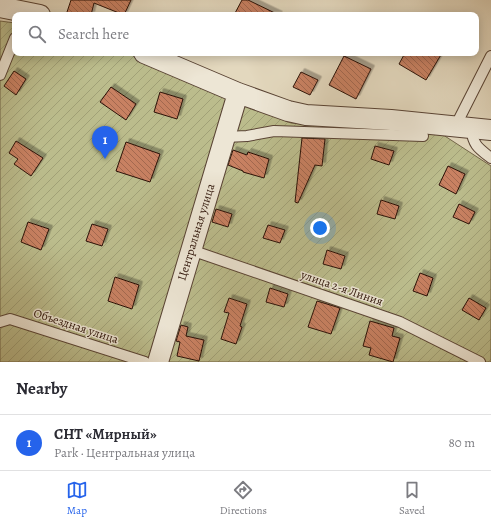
<!DOCTYPE html>
<meta charset="utf-8">
<style>
body{margin:0;font-family:Alegreya,serif;background:#f2f2f3;color:#2b2b33}
.you{position:absolute;left:320px;top:228px;width:14px;height:14px;margin:-10px;border:3px solid #fff;border-radius:50%;background:#1a73e8;box-shadow:0 0 0 6px #1a73e833}
.badge{display:grid;place-items:center;width:26px;height:26px;border-radius:50%;background:#2563eb;color:#fff;font-size:13px;font-weight:700}
.pin{position:absolute;translate:-50% -33px;filter:drop-shadow(0 1px 2px #0008)}
.pin::after{content:'';position:absolute;top:21px;width:14px;height:12px;background:inherit;clip-path:polygon(0 0,100% 0,50% 100%)}
.list{margin:0;padding:0;list-style:none}
h2{display:flex;justify-content:space-between;align-items:center;height:52px;margin:0;padding:0 16px;font-size:17px}
h2 small{font-size:13px;font-weight:400;color:#7c7c81}
.list li{display:grid;grid-template-columns:26px 1fr auto;gap:12px;align-items:center;box-sizing:border-box;height:56px;padding:0 16px;border-top:1px solid #e1e1e2}
.list b{display:block;font-size:15px;white-space:nowrap}
.list p{margin:0;font-size:13px;white-space:nowrap;color:#7c7c81}
.list em{font-size:13px;font-style:normal;color:#7c7c81}
.icon{flex:none;width:22px;height:22px;fill:none;stroke:currentColor;stroke-width:2;stroke-linecap:round;stroke-linejoin:round}
.map{position:relative;flex:none;width:491px;height:362px;overflow:hidden}
.search{position:absolute;background:#fff;box-shadow:0 2px 10px #0003;left:12px;right:12px;top:12px;height:44px;display:flex;align-items:center;gap:10px;box-sizing:border-box;padding:0 14px;border-radius:8px;color:#7c7c81;font-size:15px}
.sheet{height:108px;background:#fff}
nav{display:flex;justify-content:space-around;align-items:center;box-sizing:border-box;height:56px;border-top:1px solid #e1e1e2;background:#fff;font-size:11px;color:#7c7c81}
nav a{display:grid;justify-items:center;gap:2px}
nav .on{color:#2563eb}
.map>svg:first-child{display:block}
.garden{fill:url(#garden-furrows);stroke:#736649}
.building{fill:url(#building-back-hatch);stroke:#2b1106;filter:url(#shadow)}
.lines{fill:none;stroke-linecap:round;stroke-linejoin:round}
.lane-casing{stroke:#594334;stroke-width:12}
.street-casing{stroke:#594334;stroke-width:22}
.lane{stroke:#ede6d5;stroke-width:10}
.street{stroke:#ede6d5;stroke-width:20}
.labels{text-anchor:middle;stroke-width:3;stroke-linejoin:round;paint-order:stroke}
.street-label{font-size:12px;fill:#2b1106;stroke:#ede6d5}
</style>
<div class="map">
<svg width="491" height="362" viewBox="0 0 491 362">
<defs>
<pattern id="garden-furrows" width="10" height="10" patternUnits="userSpaceOnUse"><rect width="10" height="10" fill="#bbbc8c"/><path d="M-1 1l2-2M0 10L10 0M9 11l2-2" fill="none" stroke="#a1a177"/></pattern>
<pattern id="building-back-hatch" width="6" height="6" patternUnits="userSpaceOnUse"><rect width="6" height="6" fill="#c88162"/><path d="M-1 5l2 2M0 0l6 6M5-1l2 2" fill="none" stroke="#a3684f"/></pattern>
<filter id="shadow"><feDropShadow dx="3.5" dy="-3.5" stdDeviation="0" flood-color="#0004"/></filter>
</defs>
<rect width="100%" height="100%" fill="#e3d8be"/>
<filter id="stains"><feTurbulence type="fractalNoise" baseFrequency=".005" numOctaves="4"/><feColorMatrix values="0 0 0 0 .2 0 0 0 0 .09 0 0 0 0 .02 0 0 0 .5 -.17"/></filter>
<radialGradient id="worn" r=".72"><stop offset=".6" stop-color="#630" stop-opacity="0"/><stop offset="1" stop-color="#630" stop-opacity=".3"/></radialGradient>
<path class="garden" d="M0,21L15,23V53H127L220,95L291,123L434,129L491,166V362H0Z"/>
<path class="building" d="M71,0H131L124,15L94,3L91,15H66Z
M242,0H248L279,15H234Z
M405,53H442L426,80L399,64Z
M344,56L371,69L356,99L329,85Z
M14,71L26,79L16,95L4,86Z
M301,72L318,80L310,95L293,87Z
M111,87L136,104L126,120L100,102Z
M160,92L183,99L177,119L154,112Z
M302,138L325,139L322,166L315,165L298,203L295,202Z
M16,141L43,158L31,176L14,164L18,159L9,153Z
M126,142L160,154L150,182L116,171Z
M375,146L394,151L389,165L371,159Z
M233,150L247,155L248,152L269,159L264,178L243,172V171L228,165Z
M448,166L465,174L456,194L439,185Z
M381,200L399,206L395,219L377,214Z
M459,204L475,212L469,224L453,217Z
M216,209L232,214L228,227L212,222Z
M28,222L49,229L41,250L21,242Z
M92,224L108,229L102,246L86,241Z
M268,225L285,230L280,243L263,238Z
M327,250L345,256L341,269L323,264Z
M420,273L433,278L427,296L413,291Z
M115,277L139,285L132,309L108,301Z
M270,288L288,294L284,307L266,302Z
M229,298L247,304L240,326L242,327L236,344L221,339L229,313L224,312Z
M469,298L486,308L479,320L462,310Z
M317,301L340,308L331,334L308,327Z
M370,321L394,328L392,336L400,338L393,362L369,355L371,348L363,346Z
M181,325L188,327L186,336L204,340L199,361L177,356L180,342L176,341Z"/>
<g class="lines">
<defs>
<path id="lane" d="M0,75L15,38
M455,127L491,56
M471,128C473,145 478,148 491,158
M225,137L247,136L274,131L423,136
M191,250L400,322L480,362
M0,322L10,319L145,362"/>
<path id="street" d="M0,7L40,15
M144,53L238,93L288,111L306,115L391,120L491,130
M158,362L238,93"/>
</defs>
<use href="#lane" class="lane-casing"/>
<use href="#street" class="street-casing"/>
<use href="#lane" class="lane"/>
<use href="#street" class="street"/>
</g>
<g class="labels">
<g class="street-label">
<text transform="translate(196 232) rotate(-73)" y="4">Центральная улица</text>
<text transform="translate(342 288) rotate(19)" y="4">улица 2-я Линия</text>
<text transform="translate(76 326) rotate(18)" y="4">Объездная улица</text>
</g>
</g>
<rect width="100%" height="100%" filter="url(#stains)"/>
<rect width="100%" height="100%" fill="url(#worn)"/>
</svg>
<div class="you"></div>
<div class="pin badge" style="left:105px;top:159px">1</div>
<div class="search"><svg class="icon" aria-label="search" viewBox="0 0 24 24"><circle cx="10" cy="10" r="6"/><path d="M15 15l6 6"/></svg>Search here</div>
</div>
<section class="sheet">
<h2>Nearby<small></small></h2>
<ul class="list">
<li><span class="badge">1</span><div><b>СНТ «Мирный»</b><p>Park · Центральная улица</p></div><em>80 m</em></li>
</ul>
</section>
<nav>
<a class="on"><svg class="icon" aria-label="map" viewBox="0 0 24 24"><path d="M3 6l6-2 6 2 6-2v14l-6 2-6-2-6 2zM9 4v14M15 6v14"/></svg>Map</a>
<a><svg class="icon" aria-label="directions" viewBox="0 0 24 24"><path d="M12 3l9 9-9 9-9-9zM9 14v-3h6M13 9l2 2-2 2"/></svg>Directions</a>
<a><svg class="icon" aria-label="saved" viewBox="0 0 24 24"><path d="M7 4h10v16l-5-4-5 4z"/></svg>Saved</a>
</nav>
